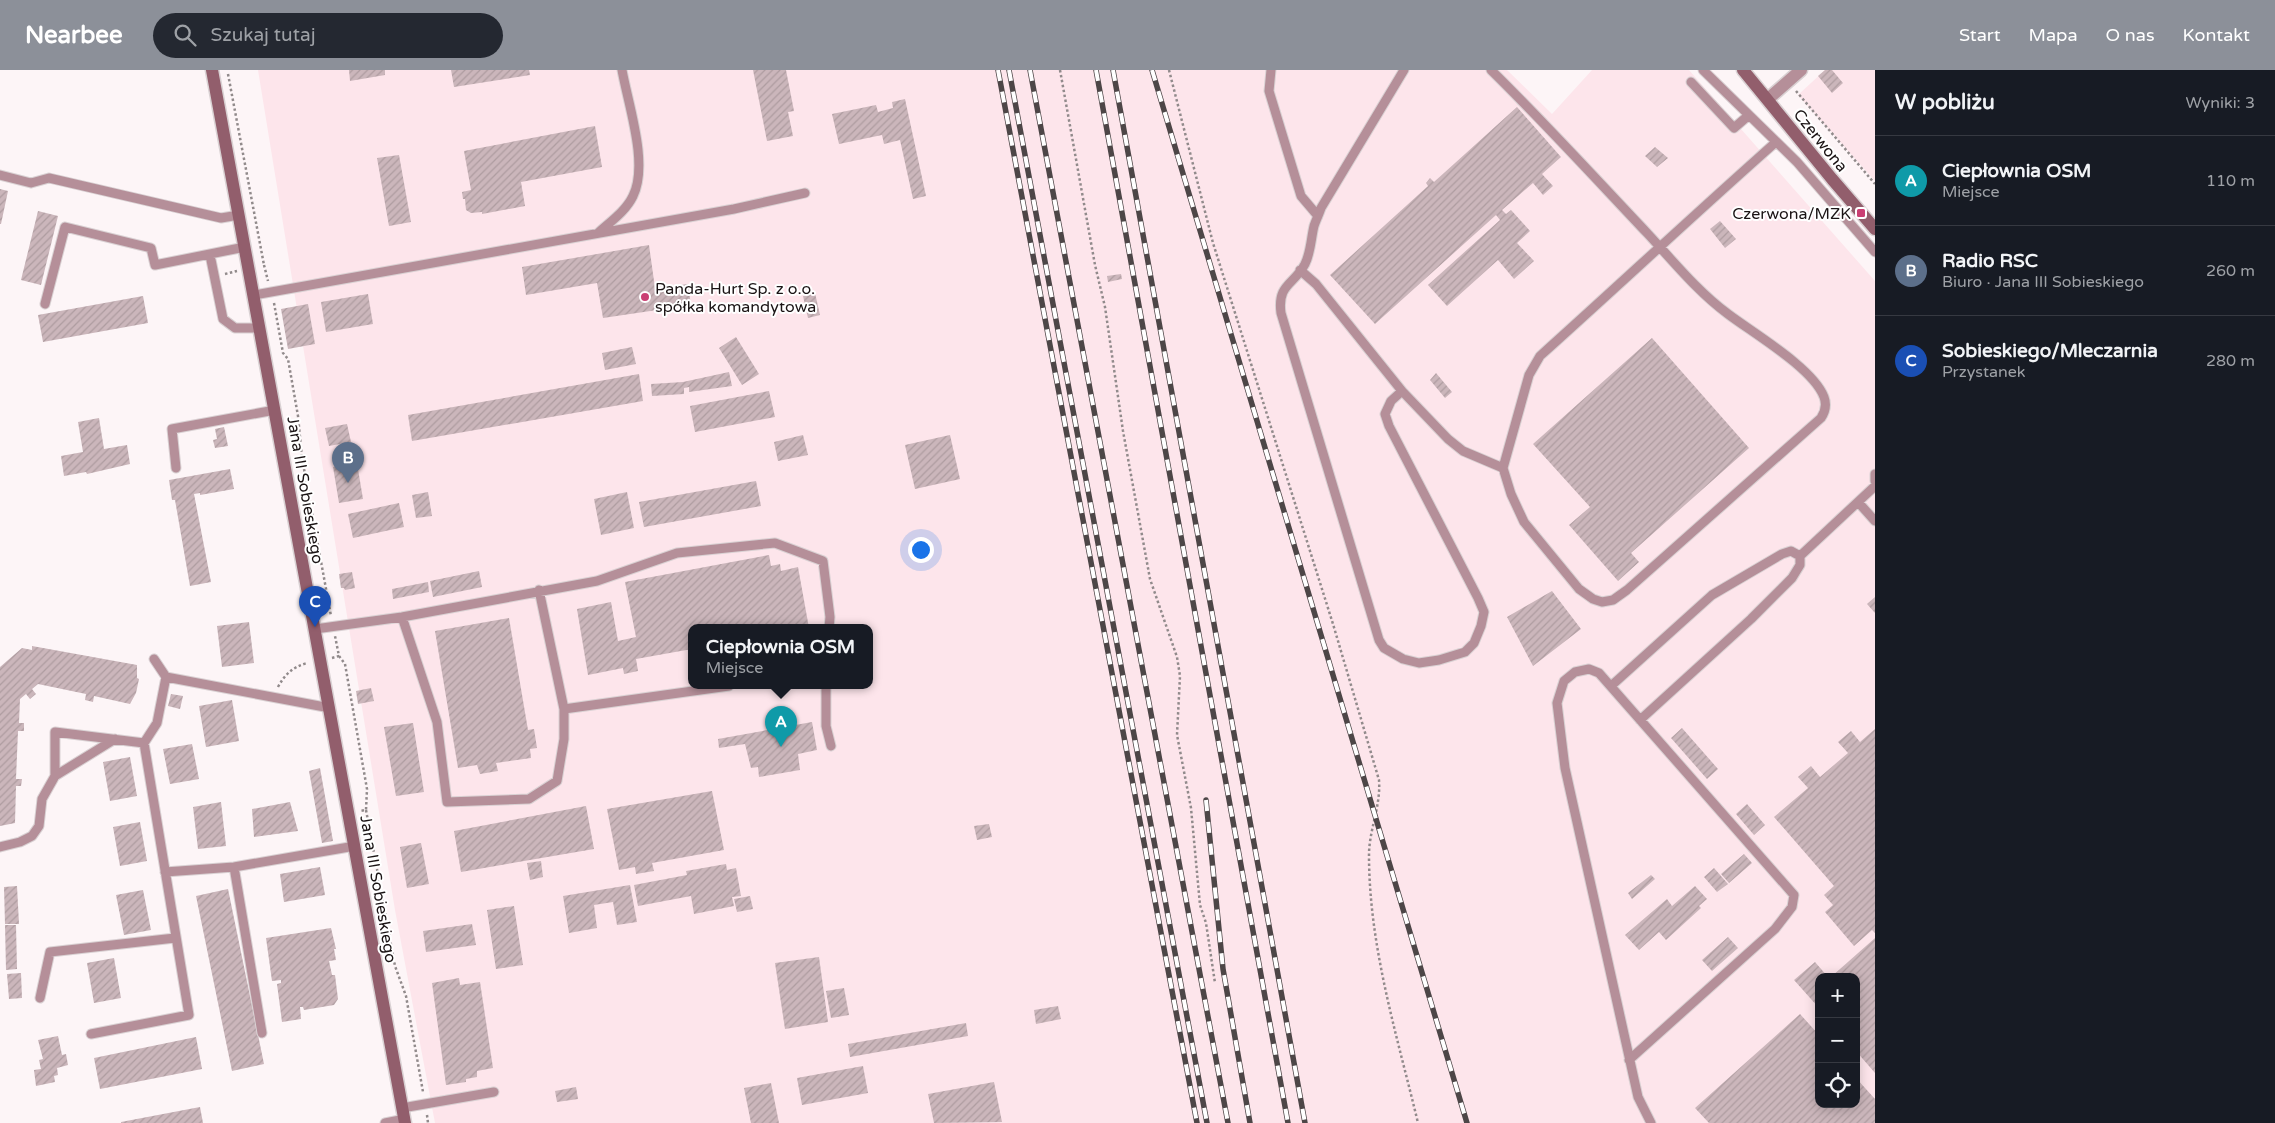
<!DOCTYPE html>
<html lang="pl">
<meta charset="utf-8">
<style>
body{margin:0;font-family:"Varela Round",sans-serif;background:#242831;color:#f1f3f6}
.controls{position:absolute;right:15px;bottom:15px;display:grid;overflow:hidden;border-radius:10px;box-shadow:0 2px 12px #0003}
.controls button{width:45px;height:45px;display:grid;place-items:center;padding:0;border:0;border-bottom:1px solid #363941;background:#171b24;color:#f1f3f6;font:25px sans-serif}
.you{position:absolute;left:920px;top:479px;width:18px;height:18px;margin:-12px;border:4px solid #fff;border-radius:50%;background:#1a73e8;box-shadow:0 0 0 8px #1a73e833}
.badge{display:grid;place-items:center;width:32px;height:32px;border-radius:50%;background:#8c9099;color:#fff;font-size:16px;font-weight:700}
.pin{position:absolute;translate:-50% -41px;filter:drop-shadow(0 1px 2px #0008)}
.pin::after{content:'';position:absolute;top:26px;width:18px;height:15px;background:inherit;clip-path:polygon(0 0,100% 0,50% 100%)}
.popup{position:absolute;left:688px;top:554px;width:185px;height:65px;box-sizing:border-box;display:grid;place-content:center;border-radius:10px;background:#171b24;filter:drop-shadow(0 1px 4px #0005);font-size:16px;white-space:nowrap;color:#9ea1a6}
.popup b{font-size:19px;color:#f1f3f6}
.popup::after{content:'';position:absolute;left:50%;top:100%;margin-left:-10px;border:10px solid transparent;border-top-color:#171b24}
.list{margin:0;padding:0;list-style:none}
h2{display:flex;justify-content:space-between;align-items:center;height:65px;margin:0;padding:0 20px;font-size:21px}
h2 small{font-size:16px;font-weight:400;color:#9ea1a6}
.list li{display:grid;grid-template-columns:32px 1fr auto;gap:15px;align-items:center;box-sizing:border-box;height:90px;padding:0 20px;border-top:1px solid #363941}
.list b{display:block;font-size:19px;white-space:nowrap}
.list p{margin:0;font-size:16px;white-space:nowrap;color:#9ea1a6}
.list em{font-size:16px;font-style:normal;color:#9ea1a6}
.icon{flex:none;width:28px;height:28px;fill:none;stroke:currentColor;stroke-width:2;stroke-linecap:round;stroke-linejoin:round}
.map{position:relative;flex:none;width:1875px;height:1053px;overflow:hidden}
header{display:flex;align-items:center;gap:30px;box-sizing:border-box;height:70px;padding:0 25px;background:#8c9099;color:#fff}
header strong{font-size:24px}
nav{display:flex;gap:28px;margin-inline-start:auto;font-size:18px}
.search{width:350px;height:45px;background:#242831;display:flex;align-items:center;gap:12px;box-sizing:border-box;padding:0 18px;border-radius:28px;color:#9ea1a6;font-size:19px}
main{display:flex}
aside{flex:1;background:#171b24}
.map>svg:first-child{display:block}
.built{fill:#fde5eb;fill-rule:evenodd}
.building{fill:url(#building-hatch)}
.lines{fill:none;stroke-linecap:round;stroke-linejoin:round}
.service-casing{stroke:#d9d1d3;stroke-width:11}
.minor-casing{stroke:#d9d1d3;stroke-width:15}
.secondary-casing{stroke:#d9d1d3;stroke-width:15}
.path{stroke:#918a8b;stroke-width:2.5;stroke-dasharray:2.5 2.5;stroke-linecap:butt}
.service{stroke:#b58f99;stroke-width:9}
.minor{stroke:#b58f99;stroke-width:12}
.secondary{stroke:#925e6c;stroke-width:12}
.rail-casing{stroke:#4d4647;stroke-width:5.5}
.rail{stroke:#fff;stroke-width:4;stroke-dasharray:11;stroke-linecap:butt}
.poi-dot{fill:#ca3f73;stroke:#fff;stroke-width:2}
.labels{text-anchor:middle;stroke-width:4;stroke-linejoin:round;paint-order:stroke}
.street-label{font-size:16px;fill:#1a1314;stroke:#fff}
.poi-label{font-size:16px;fill:#1a1314;stroke:#fff;text-anchor:end}
</style>
<header>
<strong>Nearbee</strong>
<div class="search"><svg class="icon" aria-label="search" viewBox="0 0 24 24"><circle cx="10" cy="10" r="6"/><path d="M15 15l6 6"/></svg>Szukaj tutaj</div>
<nav><a>Start</a><a>Mapa</a><a>O nas</a><a>Kontakt</a></nav>
</header>
<main>
<div class="map">
<svg width="1875" height="1053" viewBox="0 0 1875 1053">
<defs>
<pattern id="building-hatch" width="6" height="6" patternUnits="userSpaceOnUse" patternTransform="scale(1.25)"><rect width="6" height="6" fill="#cbb6bb"/><path d="M-1 1l2-2M0 6l6-6M5 7l2-2" fill="none" stroke="#ae9ca0"/></pattern>
</defs>
<rect width="100%" height="100%" fill="#fdf5f7"/>
<path class="built" d="M258,0H1507L1552,44L1592,0H1689L1875,211V1053H435L395,840ZM692,558H870V616H692ZM1819,907H1856V1034H1819Z
M1825,0H1875V111L1798,25Z"/>
<path class="building" d="M349,0H385V5L350,11Z
M451,0H529L530,5L454,17Z
M753,0H786L794,41L788,42L793,66L767,71Z
M1825,0H1832L1843,13L1832,23L1818,6Z
M905,29L926,126L913,129L900,70L884,74L882,65L839,74L832,44L876,35L878,42L893,38L892,32Z
M1517,37L1561,87L1542,104L1553,116L1543,125L1533,113L1502,140L1506,144L1511,140L1530,161L1517,173L1534,191L1514,209L1498,190L1447,236L1428,215L1500,150L1496,145L1375,254L1330,205L1428,116L1426,113L1430,108L1434,112Z
M595,56L602,97L521,112L525,136L482,144V142L471,143L466,140L465,129H463L462,122L471,120L464,81Z
M1655,77L1668,88L1657,97L1645,86Z
M399,85L411,152L389,156L377,88Z
M0,119L8,121L1,154H0Z
M38,141L58,146L41,215L21,210Z
M1720,151L1736,169L1725,178L1710,159Z
M649,175L655,218L688,214L691,235L603,248L597,213L526,225L522,197Z
M1121,204L1122,209L1108,212L1107,206Z
M815,223L820,245L808,248L803,226Z
M368,224L373,254L326,262L321,232Z
M143,226L148,253L43,272L38,245Z
M308,234L315,274L288,279L281,239Z
M736,267L759,304L742,315L719,278Z
M1652,268L1749,378L1631,483L1639,492L1618,511L1569,455L1590,437L1533,374Z
M632,277L636,294L605,300L602,283Z
M729,302L732,316L689,322V317L684,318V324L652,326L651,314L683,312Z
M1436,303L1452,322L1445,328L1430,310Z
M639,304L643,331L412,371L408,345Z
M769,321L775,347L695,362L690,336Z
M99,348L104,379L127,375L130,394L87,404L86,402L64,406L61,386L83,382L78,352Z
M347,354L351,372L329,376L325,358Z
M224,357L228,376L215,378L213,370L217,369L215,359Z
M803,365L808,385L778,391L774,372Z
M950,365L960,409L915,419L905,375Z
M357,393L363,429L339,433L333,397Z
M230,399L234,419L200,425V423L194,424L211,512L190,516L175,430H172L169,410Z
M756,411L761,436L644,457L639,432Z
M428,422L432,446L416,448L412,425Z
M627,422L634,458L601,465L594,429Z
M399,433L404,457L353,468L348,444Z
M769,485L771,496L780,494L781,501L798,497L809,558H692V579L636,589L638,601L624,604L623,598L588,605L577,539L611,532L618,571L636,567L625,512Z
M479,501L482,517L433,527L430,511Z
M352,502L355,518L345,520L344,518H341L339,504Z
M428,512L429,522L393,529L392,519Z
M1552,521L1581,559L1533,596L1507,547Z
M1875,527V543L1867,534Z
M509,548L528,660L534,659L537,678L530,679L531,688L496,693L498,701L480,704L477,695L458,698L435,561Z
M249,552L254,593L222,597L217,556Z
M32,576L137,595V608L139,609L136,623L130,634L94,626L93,632L85,630L86,624L38,614L32,619L36,624L30,629L26,624L20,629L19,653H24V661H18L16,709H22L21,716H16L15,753L0,756V597L22,578L32,580Z
M371,618L374,631L358,634L356,621Z
M171,624L183,626L180,639L168,636Z
M232,630L239,671L206,677L199,636Z
M812,652L817,680L798,684L800,700L759,707L758,697L751,698L745,674L719,678L718,669Z
M413,653L424,722L396,726L384,657Z
M1682,658L1718,699L1707,709L1671,668Z
M1875,659V863L1872,860L1854,876L1825,842L1833,835L1824,825L1834,816L1774,747L1808,718L1798,707L1811,696L1820,707L1848,683L1838,672L1851,661L1860,672Z
M192,674L199,709L170,714L163,679Z
M130,687L137,726L110,731L103,692Z
M320,698L333,771L322,773L309,701Z
M712,721L724,780L652,793L654,801L636,804L635,797L619,800L607,739Z
M221,732L226,776L198,779L193,737Z
M290,732L298,761L254,767L252,739Z
M1747,734L1765,755L1754,765L1736,744Z
M586,736L594,779L461,802L454,761Z
M140,752L147,791L120,796L113,757Z
M989,754L992,767L977,770L974,756Z
M421,773L429,814L407,818L400,777Z
M1744,784L1752,793L1729,813L1721,804Z
M541,791L543,807L530,810L527,793Z
M726,794L727,800L736,798L741,826L732,827L734,836L694,844L691,826L638,836L634,815L687,805L686,801Z
M320,797L325,825L284,832L280,804Z
M1714,798L1728,814L1717,822L1704,807Z
M1651,805L1655,809L1632,829L1628,823Z
M630,815L637,852L617,855L613,832L594,835L597,858L569,863L563,826Z
M17,816L19,854H5L4,817Z
M1695,816L1707,829L1699,836L1701,838L1666,870L1659,862L1639,880L1625,865L1667,829L1672,836Z
M228,819L264,994L232,1001L196,826Z
M143,820L151,860L124,865L116,825Z
M750,826L753,839L737,842L734,829Z
M514,836L523,895L496,899L487,840Z
M472,854L476,875L426,882L423,861Z
M5,855H16L17,899L6,900Z
M331,858L336,879H334L336,890L329,891L332,905H335L338,929L334,935L304,940L303,937H300L301,949L282,952L277,914L281,913V910L272,911L266,868Z
M1728,867L1738,878L1712,901L1702,890Z
M1875,868V1003L1856,981V907H1831Z
M819,887L828,952L785,959L775,893Z
M114,888L121,928L94,933L87,893Z
M1815,892L1828,907H1819V938L1794,910Z
M21,903L22,928L9,929L7,904Z
M459,908L460,915L480,912L493,998L477,1001V1007L466,1009V1012L446,1015L432,913Z
M844,918L849,945L831,948L826,921Z
M1058,936L1061,949L1036,954L1034,940Z
M1800,944L1819,965V1034H1856V1008L1875,1029V1053H1709L1695,1038Z
M966,953L968,966L850,987L848,974Z
M58,966L62,985L66,984L68,995L57,998L58,1005L54,1006L55,1012L36,1016L34,1000L41,999L39,990L43,989L38,970Z
M196,967L202,999L100,1019L94,988Z
M863,996L868,1023L802,1035L797,1008Z
M994,1012L1002,1052L934,1053L928,1024Z
M771,1013L779,1053H751L744,1018Z
M576,1017L578,1029L557,1032L555,1021Z
M200,1037L203,1053H121V1052Z"/>
<g class="lines">
<defs>
<path id="service" d="M1271,0L1269,21L1301,126L1318,146
M1491,0C1545,53 1596,109 1648,164C1673,191 1698,222 1728,244C1753,263 1813,298 1824,327C1827,335 1825,342 1821,348L1627,520L1613,530L1602,532L1593,529L1579,519L1524,452L1511,424L1503,398L1529,305L1540,286C1619,215 1697,142 1776,72
M1703,0L1797,92L1875,182
M1691,12L1734,58L1749,45
M0,105L31,113L49,108L221,148L239,145
M598,163C610,152 626,141 633,126C649,94 628,34 622,0
M210,185L223,249L235,258H260
M1300,200L1316,214L1402,321L1391,331L1385,344L1389,356L1478,528L1484,542L1481,556L1474,573L1465,582L1439,590L1419,593L1403,589L1384,578L1379,570L1281,243C1277,214 1294,215 1305,194C1311,182 1311,168 1314,156C1316,150 1319,144 1321,138L1404,0
M254,225L734,139L805,123
M45,234L65,157L151,178L155,195L245,177
M1402,321L1448,369L1463,381L1503,398
M176,398L172,359L275,340
M1875,404V411
M1858,432L1875,451
M1800,486L1875,416
M539,520L564,639
M402,547L437,652L447,732L529,729L557,711L564,669V639L729,616
M315,559L402,547L597,511L677,483L775,473L823,491L830,547L829,558
M154,589L166,607L330,638
M826,616V656L831,676
M1611,616L1712,525L1782,484L1791,481L1800,486
M1640,650L1751,549L1792,508L1800,495V486
M115,669L55,706V662L144,673
M0,777L20,772L32,766L39,756L42,729L55,706
M234,797L262,963
M165,802L234,797L355,776
M40,928L50,882L175,868
M91,964L189,945L144,673L157,653L166,607
M1629,990L1775,859L1792,837L1794,825L1599,603L1589,599L1575,602L1564,611L1557,633L1565,698L1638,1027L1651,1053
M402,1038L494,1022
M385,1053L405,1049"/>
<path id="minor" d="M1768,29L1801,0"/>
<path id="secondary" d="M212,0L405,1053
M1743,0L1832,109L1875,159"/>
</defs>
<use href="#service" class="service-casing"/>
<use href="#minor" class="minor-casing"/>
<use href="#secondary" class="secondary-casing"/>
<path class="path" d="M1060,0L1095,195L1105,237L1123,361L1150,509L1177,587L1180,606L1177,665L1191,738L1200,835L1206,853L1215,913
M1169,0L1213,173L1333,554L1379,710C1381,736 1369,760 1369,785C1369,877 1397,965 1418,1053
M228,4L264,195
M1796,21L1875,114
M264,195L268,211
M225,204L237,201
M274,233L283,283L288,289L298,346L302,388L331,546
M339,586L345,594L367,719L366,740L360,741
M332,588L339,586L335,566
M278,617C285,604 293,597 307,593
M366,740L395,896L406,926L423,1022
M427,1045L428,1053"/>
<use href="#service" class="service"/>
<use href="#minor" class="minor"/>
<use href="#secondary" class="secondary"/>
<defs>
<path id="rail" d="M998,0L1197,1053
M1009,0L1207,1053
M1030,0L1228,1053
M1096,0L1288,1053
M1113,0L1305,1053
M1152,0L1467,1053
M1206,730L1223,899L1250,1053"/>
</defs>
<use href="#rail" class="rail-casing"/>
<use href="#rail" class="rail"/>
</g>
<g class="poi-dot">
<rect x="1856" y="138" width="10" height="10" rx="2.5"/>
<circle cx="645" cy="227" r="5"/>
</g>
<g class="labels">
<g class="street-label">
<text transform="translate(1821 70) rotate(51)" y="6">Czerwona</text>
<text transform="translate(306 420) rotate(80)" y="6">Jana III Sobieskiego</text>
<text transform="translate(379 819) rotate(80)" y="6">Jana III Sobieskiego</text>
</g>
<g class="poi-label">
<text x="1851" y="149">Czerwona/MZK</text>
<text x="655" y="224" text-anchor="start">Panda-Hurt Sp. z o.o.<tspan x="655" dy="18">spółka komandytowa</tspan></text>
</g>
</g>
</svg>
<div class="controls">
<button>+</button>
<button>−</button>
<button><svg class="icon" aria-label="locate" viewBox="0 0 24 24"><circle cx="12" cy="12" r="6"/><path d="M12 2v4M12 18v4M2 12h4M18 12h4"/></svg></button>
</div>
<div class="you"></div>
<div class="pin badge" style="left:781px;top:677px;background:#0f9aa8">A</div>
<div class="popup"><b>Ciepłownia OSM</b>Miejsce</div>
<div class="pin badge" style="left:348px;top:413px;background:#5c6f8a">B</div>
<div class="pin badge" style="left:315px;top:557px;background:#1a4fb4">C</div>
</div>
<aside>
<h2>W pobliżu<small>Wyniki: 3</small></h2>
<ul class="list">
<li><span class="badge" style="background:#0f9aa8">A</span><div><b>Ciepłownia OSM</b><p>Miejsce</p></div><em>110 m</em></li>
<li><span class="badge" style="background:#5c6f8a">B</span><div><b>Radio RSC</b><p>Biuro · Jana III Sobieskiego</p></div><em>260 m</em></li>
<li><span class="badge" style="background:#1a4fb4">C</span><div><b>Sobieskiego/Mleczarnia</b><p>Przystanek</p></div><em>280 m</em></li>
</ul>
</aside>
</main>
